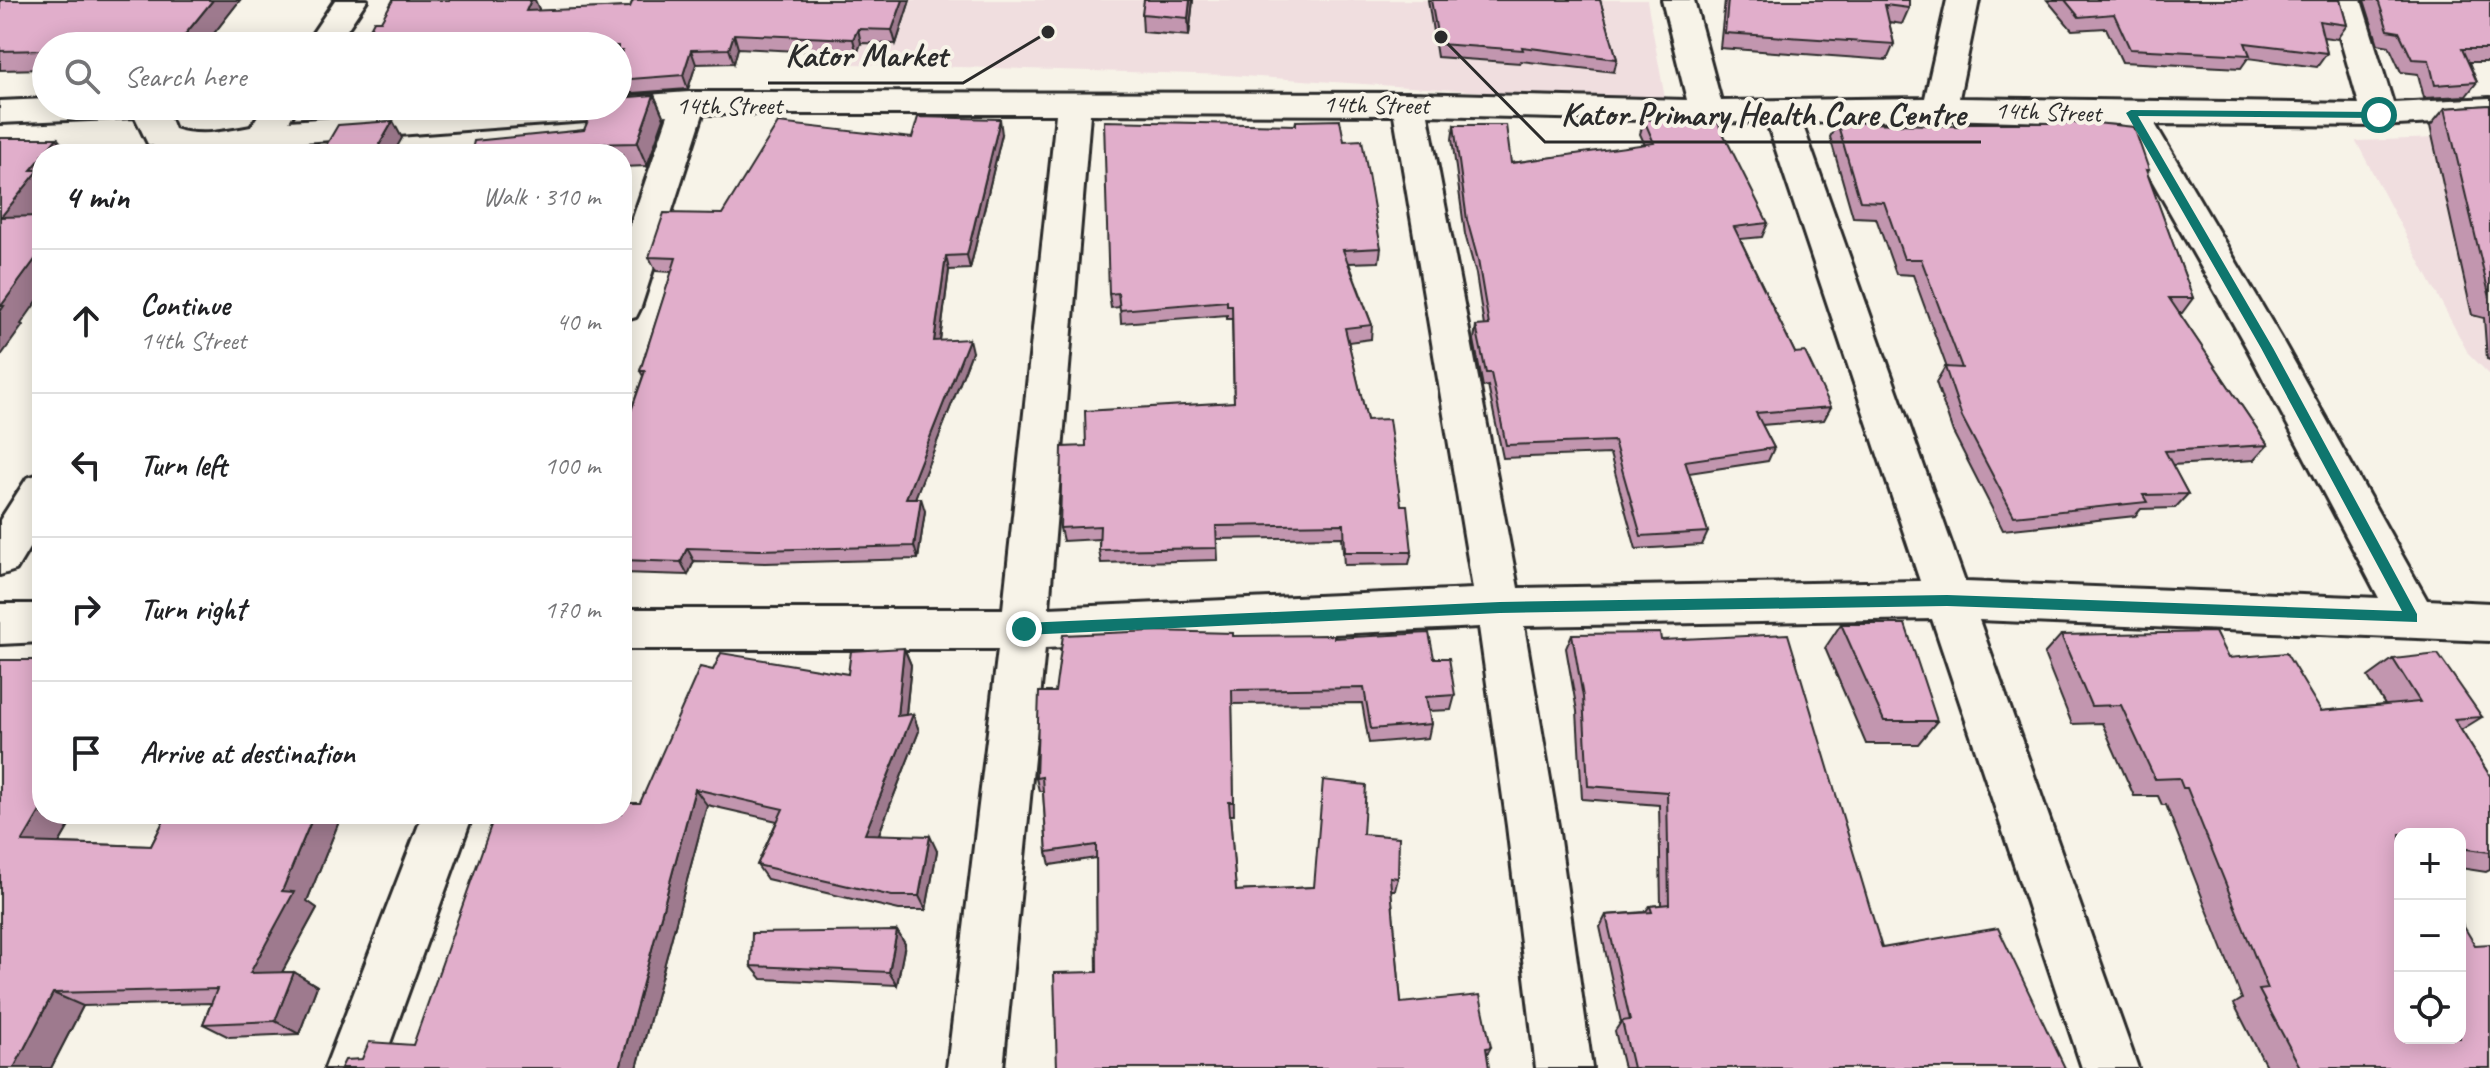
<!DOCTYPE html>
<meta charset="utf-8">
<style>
body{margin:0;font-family:Caveat,sans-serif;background:#f6f6f6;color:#202124}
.controls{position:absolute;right:24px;bottom:24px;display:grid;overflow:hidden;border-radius:16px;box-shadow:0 4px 20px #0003}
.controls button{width:72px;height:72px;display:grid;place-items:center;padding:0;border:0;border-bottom:2px solid #e0e0e0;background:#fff;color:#202124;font:40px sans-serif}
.stop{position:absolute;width:24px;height:24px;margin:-18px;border:6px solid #0f766e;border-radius:50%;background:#fff}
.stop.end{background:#0f766e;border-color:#fff;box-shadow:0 2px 8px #0008}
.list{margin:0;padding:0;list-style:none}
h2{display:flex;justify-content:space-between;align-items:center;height:104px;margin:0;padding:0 32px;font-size:34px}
h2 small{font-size:26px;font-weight:400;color:#757577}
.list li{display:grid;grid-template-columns:52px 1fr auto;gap:24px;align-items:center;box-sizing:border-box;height:144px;padding:0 32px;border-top:2px solid #e0e0e0}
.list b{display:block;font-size:30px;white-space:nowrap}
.list p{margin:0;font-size:26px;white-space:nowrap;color:#757577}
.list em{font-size:26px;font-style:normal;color:#757577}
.icon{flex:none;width:44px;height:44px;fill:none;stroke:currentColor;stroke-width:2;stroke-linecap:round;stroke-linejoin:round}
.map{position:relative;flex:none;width:2490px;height:1068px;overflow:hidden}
.search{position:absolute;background:#fff;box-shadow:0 4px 20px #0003;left:32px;top:32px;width:600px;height:88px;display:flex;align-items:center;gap:20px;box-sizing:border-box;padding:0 28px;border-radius:44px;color:#757577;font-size:30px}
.panel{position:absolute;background:#fff;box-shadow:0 4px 20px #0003;left:32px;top:144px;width:600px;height:680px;border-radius:32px}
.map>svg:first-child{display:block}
.built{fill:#f0dedf}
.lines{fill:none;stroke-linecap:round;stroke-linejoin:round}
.minor-casing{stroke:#2b2b2b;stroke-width:6}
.secondary-casing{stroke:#2b2b2b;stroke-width:6}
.minor{fill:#f7f3e8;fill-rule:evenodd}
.secondary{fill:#f7f3e8;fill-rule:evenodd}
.wall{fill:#c296af;stroke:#2b2b2b;stroke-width:2}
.shaded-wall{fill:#9e7a8e;stroke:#2b2b2b;stroke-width:2}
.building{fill:#e1aecb;stroke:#2b2b2b;stroke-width:2}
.route{fill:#0f766e}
.labels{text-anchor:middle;stroke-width:8;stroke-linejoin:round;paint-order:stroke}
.far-street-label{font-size:26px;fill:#2b2b2b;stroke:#f7f3e8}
.leader{fill:none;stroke:#2b2b2b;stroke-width:3}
.callout-dot{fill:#2b2b2b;stroke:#f7f3e8;stroke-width:3}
.callout-label{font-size:34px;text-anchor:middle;font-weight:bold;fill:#2b2b2b;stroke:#f7f3e8;stroke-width:8;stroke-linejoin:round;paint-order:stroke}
</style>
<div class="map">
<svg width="2490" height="1068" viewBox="0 0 2490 1068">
<rect width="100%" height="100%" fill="#f7f3e8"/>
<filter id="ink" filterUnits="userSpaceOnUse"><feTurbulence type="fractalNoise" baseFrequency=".0125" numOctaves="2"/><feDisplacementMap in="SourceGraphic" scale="16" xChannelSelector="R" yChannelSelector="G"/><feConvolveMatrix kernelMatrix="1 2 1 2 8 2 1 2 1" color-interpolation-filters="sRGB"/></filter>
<g filter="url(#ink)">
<path class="built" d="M883,0H1647L1666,104L1228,75L853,64Z
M2490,136V375L2468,353L2356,141Z"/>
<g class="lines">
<defs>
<path id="minor" d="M1662,0H1694L1721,101L1925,98L1947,0H1979L1959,98L2359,104L2329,0H2361L2393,103L2490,98V120L2379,126L2155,124L2281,338L2427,600L2490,603V641L1979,620L2138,1068H2082L1932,619L1524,626L1558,826L1592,1068H1536L1507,826L1479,627L1045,648L1003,1068H947L998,649H622V609H1003L1056,114H703L641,307L636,317L622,321V250L668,115L264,145C223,153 188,158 148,144L135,117L0,123V101L46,99V106H170L167,111L174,129C210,141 252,124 289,121C400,113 507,106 618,106V97L689,92L1409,93L1687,100ZM1090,114L1394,115L1473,589L1049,608ZM1428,115L1767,123L1920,581L1518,588ZM1940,119L2120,124L2247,348L2379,598L1965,582L1802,123Z
M0,604H42V642L0,644Z
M423,814H473L381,1068H325Z"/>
<path id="secondary" d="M335,0H367L336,46H304Z
M264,106H298L270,154H234Z
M42,473V527L16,570L0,575V520L27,478Z"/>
</defs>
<use href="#minor" class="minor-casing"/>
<use href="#secondary" class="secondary-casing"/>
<use href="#minor" class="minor"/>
<use href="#secondary" class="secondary"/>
</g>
<path class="wall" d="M0,0H240L204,46H46V69L0,70Z
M633,0H910L896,44L861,43L857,54L738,48L734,63L696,64L688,89L618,94V46H361L539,9V11L630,7Z
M1193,0L1189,36L1143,32L1142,14Z
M1428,0H1600L1617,59L1614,72L1521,61L1520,63L1437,57Z
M1725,0H1909V8L1902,24L1889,22L1894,44L1887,60L1720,48Z
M2047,0H2340L2347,25L2337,39L2323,37L2327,53L2317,67L2248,58L2241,68L2122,62L2106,28L2072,30Z
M2364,0H2490V62H2469L2477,82L2466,96L2424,98L2418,74L2401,72L2389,46L2378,44Z
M654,95L664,118L647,166L622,167V154H471L584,130Z
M2490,105V360L2487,359L2484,318L2472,315L2430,126L2445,108Z
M362,106H420L418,109L366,113Z
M1644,120L1768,223L1762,237L1740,239L1795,353L1831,407L1824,420L1762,425L1774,448L1768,461L1689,473L1708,532L1702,545L1636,549L1610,454L1503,458L1488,386L1483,387L1474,340L1476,326H1484L1476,274L1465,234L1452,139L1454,125L1511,163L1645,145L1640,134Z
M1296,121L1344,141L1381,248L1379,262L1349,263L1372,325L1371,339L1348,342L1367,420L1401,505L1412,552L1409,564L1344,565L1342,537L1217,539L1218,560L1101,563L1099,550V539L1063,541L1060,528L1086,446L1234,402L1232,319H1227V315L1121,323L1120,307L1111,308L1109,294L1295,125Z
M1837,122L1954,126L1955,123L2149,170L2147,174L2193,298L2182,313H2179L2268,445L2254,460L2172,465L2188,494L2175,508L2141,509L2135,516L2003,530L1953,432L1936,382L1945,367L1947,368L1913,275L1896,274L1876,218L1853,217L1830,137Z
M1002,134L970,269L949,270L940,341L972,352L915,498L925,511L918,559L765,563L694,561L688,575L622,573V437L643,376L640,371L672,272L656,271L649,257L722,214L912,138Z
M1841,624L1937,721L1918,744H1866L1825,648Z
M1572,634L1661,640L1882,948L2065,1068H1624L1615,1031L1621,1022L1600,927L1606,915L1645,912L1650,906L1661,905L1659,805L1582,799L1577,711L1566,648Z
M2061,635L2228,658L2321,711L2385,705L2368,677L2393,659L2482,717L2461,730L2490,776V870L2486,872L2460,868V834H2400L2490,1068H2267L2234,1004L2242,999L2166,805H2162L2158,796H2134L2102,723L2072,724L2044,654Z
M1233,636L1334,638L1434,658L1455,695L1451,710L1428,711L1431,724L1428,738L1369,743L1362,703L1232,704L1234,815H1230L1236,891L1314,887L1363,834L1398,878L1395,890H1391L1401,1003L1491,1047L1487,1054L1097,972L1096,858L1050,865L1047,852L1043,791H1039L1036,778L1055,692Z
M904,648L911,665L906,715L913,714L919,731L879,834L937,851L926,910H899L767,879L757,865L777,821L707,805L637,1068L362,1059L413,1045L640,803L713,670L848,674Z
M42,660L76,814L59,843L151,846L167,814H342L307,901L317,908L282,972H294L317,986L299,1034L229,1037L203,1024L211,1003L83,1006L51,1068Z
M897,931L905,944L897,985L762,979L751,966Z"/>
<path class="shaded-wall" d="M213,0H240L204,46H182L179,42Z
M531,0H535L539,9L532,25L526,11Z
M903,0H910L896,44L892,30Z
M1190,0H1193L1189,36L1188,18Z
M858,29L861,43L857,54L853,39Z
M734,34L738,48L734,63L729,49Z
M691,50L696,64L688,89L683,75Z
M654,95L664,118L647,166L637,143Z
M1000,119L1002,134L970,269L967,255Z
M393,121L402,138L393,154H374Z
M57,138L70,154H44Z
M588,144L593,154H585Z
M42,157V207L19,236L1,217L31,170Z
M42,250V294L21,324L23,325L0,357V312L1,306Z
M946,256L949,270L938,355L934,341Z
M969,339L972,352L910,511L906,498Z
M921,498L925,511L918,559L914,546Z
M687,548L694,561L688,575L681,562Z
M904,648L911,665L904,732L897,716Z
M913,714L919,731L873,849L865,834Z
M695,789L707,805L637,1068H620Z
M42,808V814H76L50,859L22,842Z
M314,814H342L307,901L317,908L274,987L250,973L282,891Z
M930,836L937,851L926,910L919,896Z
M897,931L905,944L897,985L889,972Z
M294,972L317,986L299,1034L275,1021Z
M53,993L83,1006L51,1068H14Z"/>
<path class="building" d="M0,0H213L179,42L99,40L95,46H46V50L0,51Z
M393,0H531L526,11L630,7L633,0H903L892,30L858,29L853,39L734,34L729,49L691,50L683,75L618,80V62L622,51H618V46H361L374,21H381Z
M1144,0H1190L1188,18L1142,14Z
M1431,0H1600L1617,59L1522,47L1523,50L1439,44Z
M1728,0H1909V8L1885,5L1894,44L1725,33Z
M2065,0H2340L2347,25L2319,21L2327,53L2245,43L2250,55L2130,49L2114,14L2079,17Z
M2378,0H2490V49H2462L2477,82L2435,85L2429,60L2412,59L2399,32L2388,30Z
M654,95L637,143L588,144L585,154H471L474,141L584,130L594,106H618V98Z
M2490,105V298L2445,108Z
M1714,115L1768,223L1734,227L1795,353L1805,352L1831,407L1756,413L1774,448L1685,461L1708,532L1641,536L1614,441L1506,445L1491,373H1486L1476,326L1489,325L1478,260L1467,220L1454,125H1506L1511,163L1654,143L1644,120Z
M918,117L1000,119L967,255L946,256L934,341L969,339L906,498H921L914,546L759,550L687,548L681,562L622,560V437L645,371H640L676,258L649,257L664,213L722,214L778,123L912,138Z
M1340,120L1344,141L1362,140L1381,248L1343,250L1372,325L1345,328L1367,420L1389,419L1401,505H1407L1412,552H1345L1344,524L1216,526L1217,548L1099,550L1100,526L1060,528L1062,447L1086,446L1085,411L1234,402L1232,305H1227V301L1120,310L1118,293L1109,294L1104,121L1296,125V121Z
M393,121L374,154H321L338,125Z
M1837,122L1957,126L1955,123H2096L2134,127L2149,170H2146L2193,298H2169L2268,445L2165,451L2188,494L2143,495L2147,502L2014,516L1962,417L1945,367L1962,368L1921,259H1904L1884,202L1860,201Z
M0,138H57L44,154H42V157L31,170H39L1,217L42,216V250L1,306H4L0,312Z
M1841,624H1905L1937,721H1884Z
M1154,631L1233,633V636L1334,635V638L1429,633L1434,658H1449L1455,695L1426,697L1431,724L1371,729L1364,688L1232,690L1234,802H1229L1236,891L1314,887L1323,780L1366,785L1363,834L1399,837L1398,878L1390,877L1401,1003L1480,995L1491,1047L1486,1048L1489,1068H1057L1054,973L1097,972L1096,845L1047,852L1042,777L1036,778L1039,692H1055L1063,635Z
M2215,632L2228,658L2286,653L2321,711L2420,702L2393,659L2438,654L2482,717L2454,719L2490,776V852L2460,848V834H2400V1038H2460V920L2475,945L2490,944V1068H2294L2300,1067L2259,990L2268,989L2187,788H2183L2179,778L2155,779L2121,705L2091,706L2061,635Z
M1660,633L1661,640L1788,634L1882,948L1998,928L2065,1068H1633L1622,1021L1630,1020L1606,915L1652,912L1650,906L1669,904L1667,792L1588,786L1583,697L1572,634Z
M904,648L897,716L913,714L865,834L930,836L919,896H892L757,865L783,809L695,789L620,1068H341L345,1060L362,1059L369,1042L413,1045L495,814H622V803H640L700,667L713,670L721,653L848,674L851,651Z
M0,660H42V808L22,842L151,846L167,814H314L282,891L294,892L250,973L294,972L275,1021L203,1024L217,989L53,993L14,1068H0Z
M897,931L889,972L751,966L752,933Z"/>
</g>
<path class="route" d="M2131,110L2379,112L2384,115L2379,118L2138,116L2273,348L2417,614V622L1947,606L1500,613L1024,635L1017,629L1024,623L1500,602L1947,595L2402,611L2261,348L2126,113Z"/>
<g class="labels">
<g class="far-street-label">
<text transform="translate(1376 104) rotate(1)" y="9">14th Street</text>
<text x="729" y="114">14th Street</text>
<text transform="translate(2048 111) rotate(2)" y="9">14th Street</text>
</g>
</g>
<path class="leader" d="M1048 32L963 83H768M1441 37L1545 142H1981"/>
<g class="callout-dot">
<circle cx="1048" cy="32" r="8"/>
<circle cx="1441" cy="37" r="8"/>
</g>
<g class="callout-label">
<text x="866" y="66">Kator Market</text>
<text x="1763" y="125">Kator Primary Health Care Centre</text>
</g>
</svg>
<div class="controls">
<button>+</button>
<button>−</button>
<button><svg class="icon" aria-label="locate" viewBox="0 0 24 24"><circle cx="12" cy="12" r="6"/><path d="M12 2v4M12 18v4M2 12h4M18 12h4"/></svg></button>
</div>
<div class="stop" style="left:2379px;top:115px"></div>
<div class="stop end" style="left:1024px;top:629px"></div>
<div class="search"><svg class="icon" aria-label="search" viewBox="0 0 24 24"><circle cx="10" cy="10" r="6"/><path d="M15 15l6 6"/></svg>Search here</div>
<section class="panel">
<h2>4 min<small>Walk · 310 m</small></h2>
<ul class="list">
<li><svg class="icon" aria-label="ahead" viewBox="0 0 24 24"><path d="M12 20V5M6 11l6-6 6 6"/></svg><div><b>Continue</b><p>14th Street</p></div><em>40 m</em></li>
<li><svg class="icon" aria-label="left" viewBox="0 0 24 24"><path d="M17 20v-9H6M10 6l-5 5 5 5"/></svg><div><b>Turn left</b></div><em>100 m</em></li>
<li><svg class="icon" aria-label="right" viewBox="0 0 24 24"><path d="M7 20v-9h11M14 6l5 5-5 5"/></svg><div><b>Turn right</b></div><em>170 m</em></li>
<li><svg class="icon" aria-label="arrive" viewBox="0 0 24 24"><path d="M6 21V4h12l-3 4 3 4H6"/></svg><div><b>Arrive at destination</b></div></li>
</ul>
</section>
</div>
